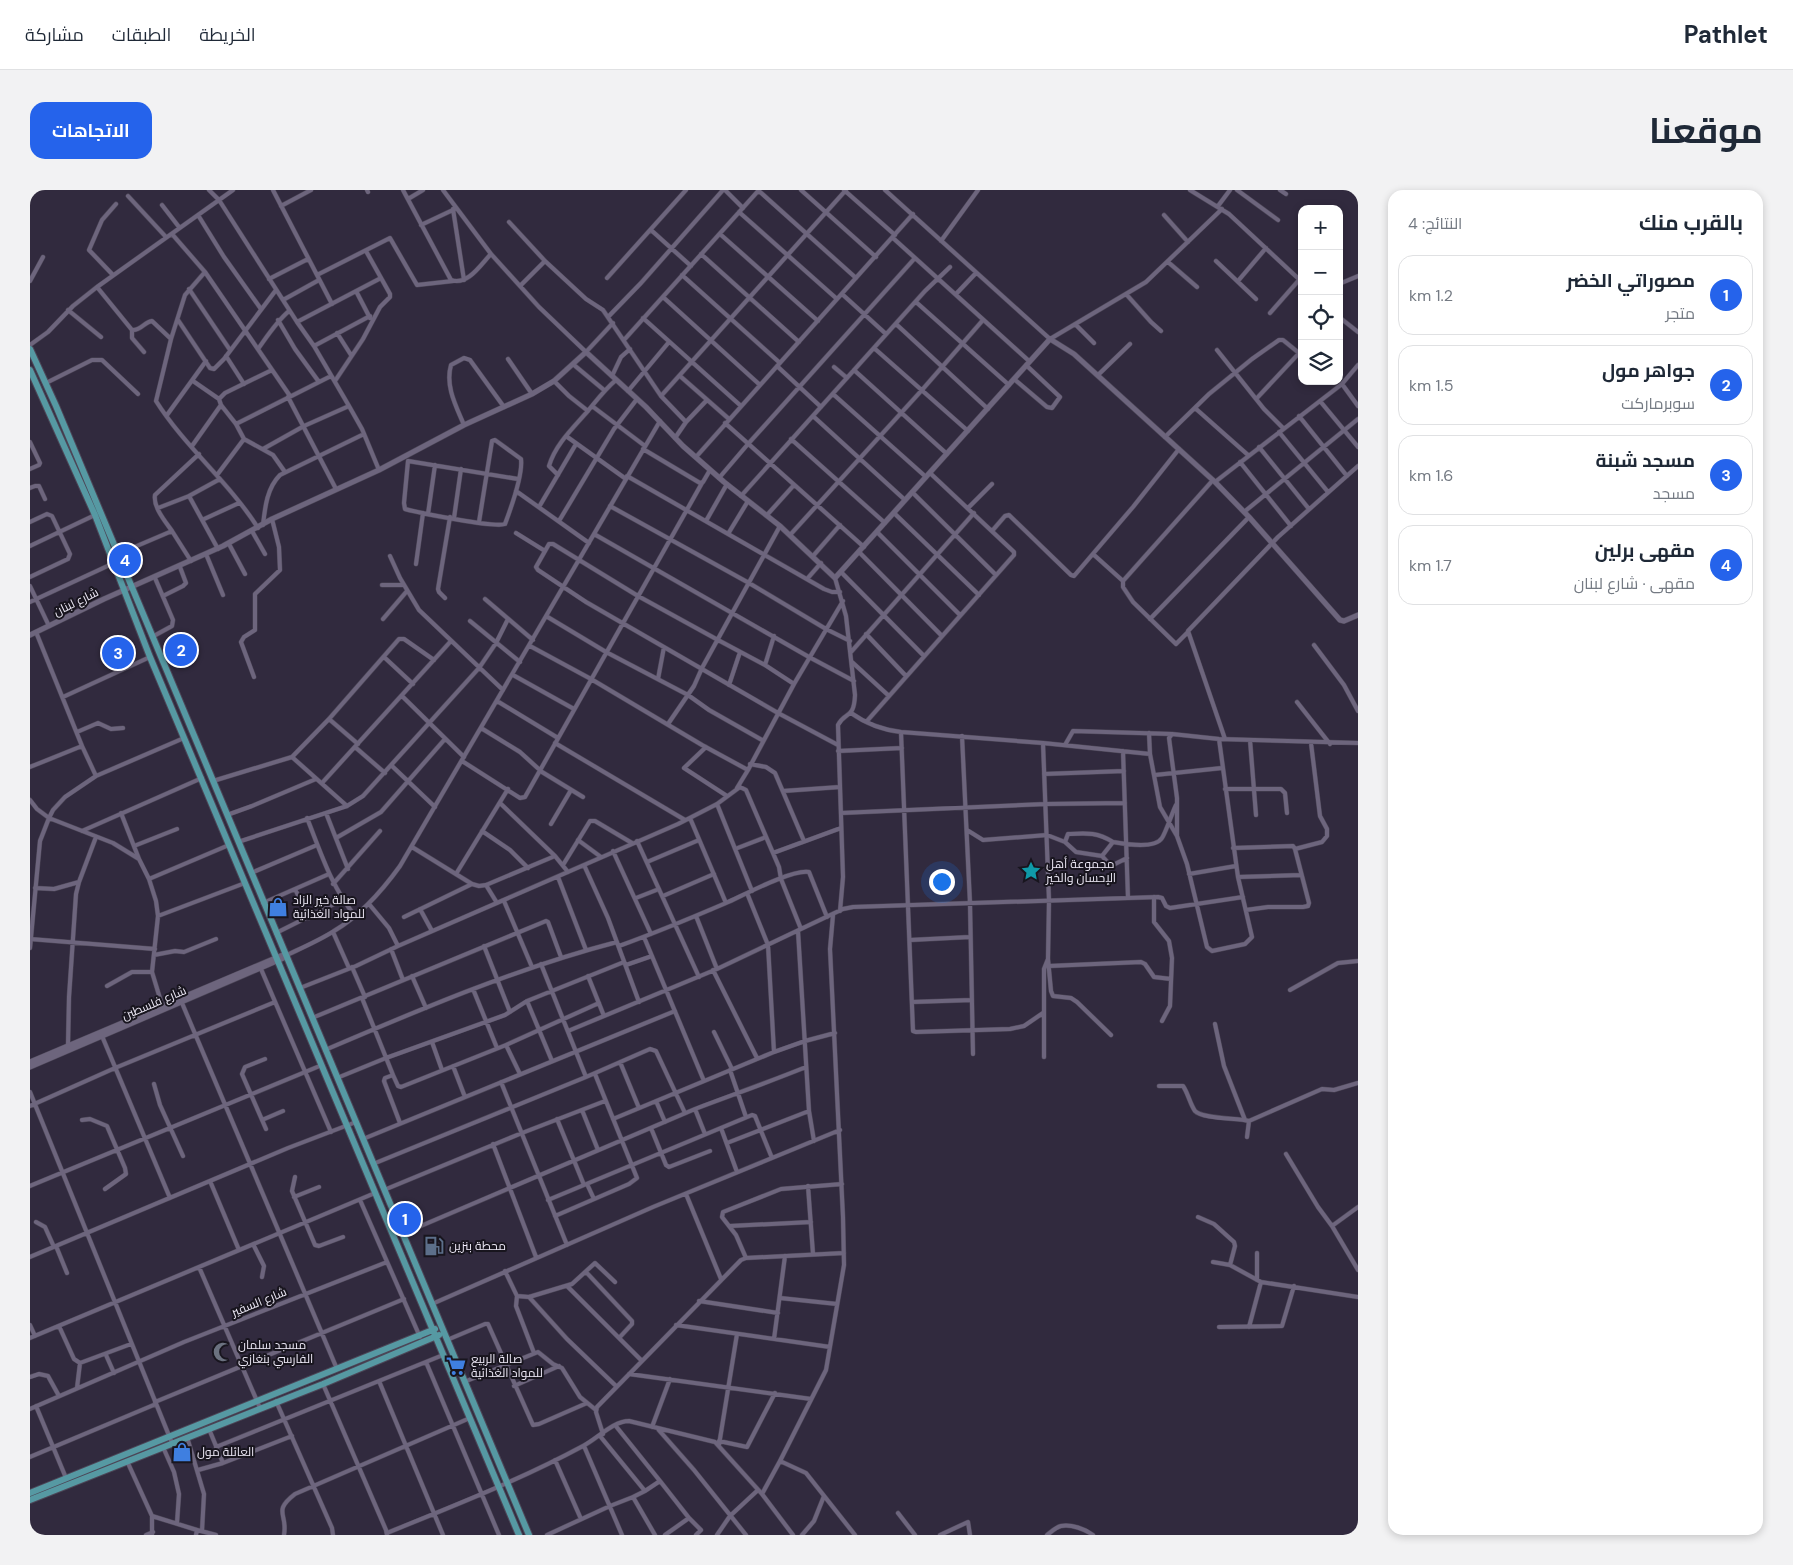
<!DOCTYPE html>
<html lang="ar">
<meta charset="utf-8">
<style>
body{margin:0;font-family:"DM Sans",Cairo,sans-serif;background:#f2f2f3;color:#1f2937;direction:rtl}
.controls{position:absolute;right:15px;top:15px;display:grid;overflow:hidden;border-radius:10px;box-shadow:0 2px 8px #0003}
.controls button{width:45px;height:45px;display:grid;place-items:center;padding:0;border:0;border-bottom:1px solid #e0e1e3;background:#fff;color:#1f2937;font:25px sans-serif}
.you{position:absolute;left:911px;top:691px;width:18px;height:18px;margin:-12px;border:4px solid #fff;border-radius:50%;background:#1a73e8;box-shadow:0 0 0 8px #1a73e833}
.badge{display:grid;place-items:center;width:32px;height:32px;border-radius:50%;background:#2563eb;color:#fff;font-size:16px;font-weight:700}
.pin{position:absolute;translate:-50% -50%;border:2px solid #fff;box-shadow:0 1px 5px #0006}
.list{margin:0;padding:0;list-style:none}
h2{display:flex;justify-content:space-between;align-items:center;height:65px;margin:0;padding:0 20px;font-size:21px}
h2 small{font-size:16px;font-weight:400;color:#747a83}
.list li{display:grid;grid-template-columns:32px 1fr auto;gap:15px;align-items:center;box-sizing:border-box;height:80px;margin:0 10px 10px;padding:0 10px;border:1px solid #e0e1e3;border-radius:15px}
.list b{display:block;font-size:19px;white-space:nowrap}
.list p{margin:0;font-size:16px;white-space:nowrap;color:#747a83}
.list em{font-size:16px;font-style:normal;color:#747a83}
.icon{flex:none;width:28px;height:28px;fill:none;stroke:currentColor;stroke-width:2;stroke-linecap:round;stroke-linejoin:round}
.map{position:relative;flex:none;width:1328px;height:1345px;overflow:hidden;direction:ltr;border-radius:15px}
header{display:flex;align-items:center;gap:30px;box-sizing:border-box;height:70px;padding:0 25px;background:#fff;border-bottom:1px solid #e0e1e3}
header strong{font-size:24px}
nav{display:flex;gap:28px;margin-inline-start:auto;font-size:18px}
.intro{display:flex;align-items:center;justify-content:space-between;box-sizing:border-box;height:120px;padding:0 30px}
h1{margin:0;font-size:35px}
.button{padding:12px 22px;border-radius:15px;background:#2563eb;color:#fff;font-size:18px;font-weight:700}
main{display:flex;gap:30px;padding:0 30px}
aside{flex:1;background:#fff;border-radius:15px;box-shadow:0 2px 8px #0003}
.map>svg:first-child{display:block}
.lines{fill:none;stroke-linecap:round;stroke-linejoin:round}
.minor-casing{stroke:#4c4657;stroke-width:5}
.tertiary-casing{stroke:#4c4657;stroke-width:6}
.primary-casing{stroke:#4c4657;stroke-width:8}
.minor{stroke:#6d657d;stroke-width:4}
.tertiary{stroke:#6d657d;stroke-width:5}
.primary{stroke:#5699a3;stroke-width:6}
.labels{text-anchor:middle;stroke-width:4;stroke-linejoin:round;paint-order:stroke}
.street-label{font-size:12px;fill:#eeeaf7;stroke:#18151e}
.poi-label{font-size:12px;fill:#eeeaf7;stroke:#18151e;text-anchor:start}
</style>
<header>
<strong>Pathlet</strong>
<nav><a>الخريطة</a><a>الطبقات</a><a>مشاركة</a></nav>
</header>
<div class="intro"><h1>موقعنا</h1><a class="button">الاتجاهات</a></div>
<main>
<aside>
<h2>بالقرب منك<small>النتائج: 4</small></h2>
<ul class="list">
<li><span class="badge">1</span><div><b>مصوراتي الخضر</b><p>متجر</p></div><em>1.2 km</em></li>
<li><span class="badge">2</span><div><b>جواهر مول</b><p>سوبرماركت</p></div><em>1.5 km</em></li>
<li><span class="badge">3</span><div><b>مسجد شبنة</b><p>مسجد</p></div><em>1.6 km</em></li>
<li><span class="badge">4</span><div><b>مقهى برلين</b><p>مقهى · شارع لبنان</p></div><em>1.7 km</em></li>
</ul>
</aside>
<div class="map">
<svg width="1328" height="1345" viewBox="0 0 1328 1345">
<rect width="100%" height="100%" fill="#312a3e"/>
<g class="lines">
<defs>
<path id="minor" d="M179,0L189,10L267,132L284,156L319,216L332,239L349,280
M243,0L302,114
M337,0L338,2
M373,0L421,90C438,96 451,74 461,64
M413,0L461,64L509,117L556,162L583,133
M695,0L713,18
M771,0L846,67
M814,0L865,45
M855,0L1020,149L1116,92L1192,19
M1160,0L1199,24L1272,92
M1207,0L1248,30
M1250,0L1256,4
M729,1L826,88
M98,6L136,47
M378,9L393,0
M132,15L149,37
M251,16L281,0
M1188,16L1200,0
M423,19L434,90
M709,22L807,109
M168,25L194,67L231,119
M1134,25L1158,52
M479,32L515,71L556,109L573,120L631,206L656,232
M391,35L425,19
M621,40L661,76
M142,44L175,82L260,206
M690,44L788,131
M863,48L999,171
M911,51L948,0
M671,64L769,152
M1186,71L1226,109
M1138,72L1167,97
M175,82L155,105L141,149L126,211C155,257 199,292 228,338
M83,85L59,60L72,30L86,14
M287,85L360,48L387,95L423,91
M652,85L750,173
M577,88L656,0
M239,89L278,69
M0,91L13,67
M1208,91L1236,58
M1309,94L1328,86
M490,96L515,71
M67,97L102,140C111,141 114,132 122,131L141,149
M159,99L200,160
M326,101L340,128
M812,104L856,144
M926,104L946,83
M1096,104L1121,132L1131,141
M633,107L730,195
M253,110L289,90
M886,112L979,195
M38,120L71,147
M1240,123L1269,90
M578,127L611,93L693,0
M1309,127L1328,142
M613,128L711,216
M148,130L180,178L184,179L194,169L246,100
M248,130L265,159L289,192
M267,132L351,88
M866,134L958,219
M1045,134L1064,153
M102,140V148L114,162
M307,143L321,165
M594,150L729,0
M0,155L18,142L43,116L67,97L203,0
M284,156L340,126
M844,158L938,241
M228,159C238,145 247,131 259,121
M1187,160L1234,219L1253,238
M196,166L214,194
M478,169L502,204
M544,175L574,200
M747,176L791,217
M804,177L817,188
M824,180L917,264
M1068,185L1100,154
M582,186L591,167L600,159
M650,186L699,229
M984,189L1017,217L1022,218L1030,207L996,175
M163,191L189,209L191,215L206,234L214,249L243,265L255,282
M305,191L333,149L350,117L360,107V104L336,61
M524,191L539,206L558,221
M16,193L62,170H72L108,204
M1312,194L1328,216
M598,201L639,152
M803,204L896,287
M631,206L816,0
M258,207L306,299
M1227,208L1272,160
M189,209L195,203L242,180
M1290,211L1328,257
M562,216L615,256
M1165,218L1218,265
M137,225L176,171
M783,226L875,310
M1269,226L1317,286
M695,233L834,357
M206,234L301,186
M434,235C426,216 415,196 421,175L434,168L440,170L474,217
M1249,242L1298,302
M536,246L596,289
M1135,247L1179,204L1222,169L1249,150H1253L1269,163
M645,248L656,232L677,210
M761,249L855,333
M0,252L10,273L9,275L0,279
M162,256L191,215
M1229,257L1279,319
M233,259L274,236L319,216
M613,259L670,293L673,292L680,280
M666,267L883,24
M378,271L374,313L375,319C390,323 465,338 475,334C481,318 493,285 491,269L465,250L462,251L449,332
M378,271L488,289
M1210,272L1261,336
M187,285L214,249
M528,285L519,276C525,255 543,238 557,222C567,210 575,199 586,190
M597,286L794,399L802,402H810
M689,288L718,254L885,68
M1185,292L1312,194L1328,175
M0,298L5,296H9L15,309
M486,301L559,353
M882,302L966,385
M711,306L895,101L920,77
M580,316L719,393L796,439L820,451
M509,317L546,254
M128,318L159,306
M938,318L962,294
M1214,322L1328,229
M864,323L949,405
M398,324L405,275
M737,325L764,295
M424,328L431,279
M172,330L209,313
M529,331L584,239L607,209
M676,331L697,294
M0,332L17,324L22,326L40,364L38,369L0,387
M233,335C235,317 237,298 250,285L334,244
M142,341L161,371
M222,341L235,364
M962,341L975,326L979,325L1041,385L1044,386L1103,317L1149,259
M847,342L930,425
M486,343L515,361
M564,344L779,467L824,491
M698,344L718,311
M760,345L892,200L953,130
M199,354L215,384
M0,356L65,325
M188,359L159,306L190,289
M829,362L912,446
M88,364L142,341C135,331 123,317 125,305L169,264
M176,364L193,405
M1063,364L1093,391V397L1103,412L1146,454L1158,442
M360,366L370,388L389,420L473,500
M783,366L810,335
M386,374L393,323
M811,382L894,466
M805,388L816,426L825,505C824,530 815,521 808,535L813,687L810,721
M777,389L791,373
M1093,391L1183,290
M352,395H373
M0,396L19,436
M133,406L153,396L156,393L150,377
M415,408L409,402L408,399L420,327
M455,409L503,450
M0,412L84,373
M516,426L576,462L658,505L679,520L732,550
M353,429L377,401
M1120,429L1219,327
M440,431L490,472
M836,444L876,486
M122,447L142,436L143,430L125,388
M1284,455L1314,495L1328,521
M500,456L561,489L672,555L718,580L707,598
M821,462L944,323
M354,467L383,494
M822,472L859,506
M735,475L744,446
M483,485L544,519
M224,487L211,452L214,447L225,440V404L250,380L249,357L242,329
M628,489L634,457
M764,494L735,475L688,450L608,406L523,354H519L506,377L508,380L556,412L748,523L808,555
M699,495L710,462
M372,506L434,567
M33,507L120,467
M467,511L528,548
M1267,512L1300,554
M821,523C835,533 854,540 871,542L883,841L886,842L980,839L994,836L1013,823
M299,529L328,554
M837,531L984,365V362L900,283
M638,534L664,496L672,478L750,336
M451,538L490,562L512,582L553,607
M47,542L68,533L81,539L93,538
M871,542L1013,553L1019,710L1018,769L1021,801L1023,806L1041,808L1047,812L1081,845
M1119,543L1120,564
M932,546L940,713L943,864
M1189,549L1208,687L1222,747L1215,754L1182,761L1177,757L1157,674L1147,646V608L1139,548L1142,544L1189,549L1328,553
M1195,549L1158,441L1248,347L1328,276
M1220,550L1226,625
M525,553L655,630
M1013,553L1120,564L1130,617L1147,646
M1035,555L1043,541L1142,544
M52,556L66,586
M325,557L355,583
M676,557L654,578L697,606
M808,561L872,558
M1093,561L1098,708
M262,567L317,616
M432,571L490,608L495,607L672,293
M720,574L736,577L745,583L774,651
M362,576L405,617
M0,577L52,556L6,442
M718,580L764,494L813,411
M1014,584L1094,581
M1125,585L1192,578
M183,591L262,567L299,529L369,449H374L404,470
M292,593L421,451
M1195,599H1251L1255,603L1257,623
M753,601L810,597
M0,610L7,619L19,628L83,653L109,669L119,689L126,711L128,726L122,782L132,815
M470,613L525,666L538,682
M687,614L722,701
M91,623L109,669
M296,623L318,679
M811,623L1016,614L1095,613
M197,625L222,616L286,589
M277,628C291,663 301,696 325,726
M660,628L696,713
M521,634L541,600
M937,640L953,650L1017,645L1035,652L1046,662L1072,666L1081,676L1097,668
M52,641L172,588
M452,641L480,660L498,678
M306,648L351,622L415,549
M548,650L571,667
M607,651L669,787
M208,652L317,616L333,606L449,478L466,453L478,429
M1035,652L1038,644C1057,643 1067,642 1083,652
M104,656L147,639
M382,657L442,694L449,696L456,695L525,666
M1203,658L1263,656L1265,659L1279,713L1278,716L1273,717H1238L1216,720
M705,659L736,647
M1265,659L1292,652L1297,646V639L1290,626L1281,553
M583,661L621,744
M743,663L811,638
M1072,666L1083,652C1094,654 1125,659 1132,648C1136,642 1142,623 1146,615
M617,672L669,650
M533,675L560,631H565L602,653
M554,675L578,728L609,812
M221,683L287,655
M426,684L478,599
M1159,684L1206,676
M528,687L556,760
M1208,687L1271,685
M119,689L199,655
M303,694L350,641
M456,695L467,713
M5,698L24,699L49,692
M265,699L279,728
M717,703L738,755L744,862
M633,706L684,684
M1124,707V732L1139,751L1142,768L1140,816L1132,831
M606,708L629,699
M474,711L502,777
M233,713L299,684
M339,714L359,738L368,756
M390,719L402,741
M128,726L215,693
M666,726L687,779
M374,727L442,694
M768,741L779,921L784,951
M303,742L319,778
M246,743L312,710
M614,747L674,891
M0,749L125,759
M880,750L940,747
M454,756L480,822
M589,756C625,743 661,728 696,713C714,705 762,679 779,682L797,727
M0,758L10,651L19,628L23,620L35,607L66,586L154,548
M361,759L373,790
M124,765L145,761L154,762L186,749
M257,767L259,764C274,757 290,750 304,741C331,725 352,701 370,676L630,231
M511,774L556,887
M596,775L622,766
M1019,776L1111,772L1115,774L1124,787L1141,789
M322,777L335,807
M231,779L301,942
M683,780L727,868
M382,786L396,818
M558,786L574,826
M77,796L102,782H122
M270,798L326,776L368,756L648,634L687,614L710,597L716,600L749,677L751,689L771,739
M443,799L467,858
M1260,800L1308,773L1328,771
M332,808L363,885L368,896L371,897L476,855L569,813
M497,811L522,871
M882,812L942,810
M152,813L307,1179
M282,828L516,731L518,732L531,767
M1185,834L1194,876L1215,930
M538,841L687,779L813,719L823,717L1128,707L1132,708L1136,716L1140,718L1213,707
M684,842L702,879
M72,846L140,1008
M402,852L412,880
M476,855L490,884
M38,856L39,807L46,704L49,692L66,647
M295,860C391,819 487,778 587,752
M1014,867V779L1018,769
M235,869L215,877L212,884L236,939
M590,872L609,918
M423,876L435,907
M700,880L716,927
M363,885L355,888L354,891L370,933
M307,888L356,868L475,825L497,811L594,772
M471,892L537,1055
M124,894L130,915L153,966
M1129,896H1153C1158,903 1160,914 1165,921C1172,929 1208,928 1219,931L1292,899L1304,900L1328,893
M0,902L142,1253
M626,911L635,932
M0,916L85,878L245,812
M665,919C702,905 739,892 776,877
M552,920L568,960
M527,929L554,995
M583,929L744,862L775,851L805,843
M52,930L60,929L77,936L95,978L96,984L75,999
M232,930L253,921
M621,938L636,975L639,977L680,961
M691,938L707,982
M1217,947L1219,931
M333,949L645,821
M697,953L779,921
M463,954L506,1067
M1256,964L1288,1017L1302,1036L1328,1017
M343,974L556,887L620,859L626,861L655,923
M265,987L262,1001L285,1055L289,1056L313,1047
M180,991L209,1060
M557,994L564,1009
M0,996L292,875
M778,996L783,1064
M354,1000L492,943L575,911
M656,1004L691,1089
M264,1007L289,997
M330,1010L390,1147
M518,1010L722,925L725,926L742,968
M525,1026L599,994L607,988L565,884
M1168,1027L1184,1034L1204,1052L1205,1056L1200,1075
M6,1032L15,1037L24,1057
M700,1036L781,1032
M1302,1036L1328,1080
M372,1044L665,919L675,944
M223,1054L234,1076L232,1087
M26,1056L37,1083
M1227,1063V1090
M0,1067L258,958L326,932
M716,1068L706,1045L692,1027L693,1022L751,999L812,994
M1183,1072L1200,1075L1231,1092L1328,1107
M169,1077L230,1218
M475,1081L487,1106L486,1116L504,1163
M556,1082L602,1131V1134L589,1148
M537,1096L612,1171
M487,1106L499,1107L542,1094L565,1073L585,1092
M499,1107L537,1149L586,1196
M750,1108L807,1114
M669,1111L748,1123
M402,1114L623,1017L810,940
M0,1135L5,1146
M646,1135L800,1157
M29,1136L44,1169L50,1173L101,1154
M1189,1137L1252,1136L1264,1096
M1219,1137L1231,1092
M0,1148L345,1003
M744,1149L755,1066
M417,1150L455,1134H458L503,1235L509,1234L557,1213
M76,1165L84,1183
M396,1172L469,1345
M599,1184L781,1209
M0,1187L9,1184L18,1186L29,1206
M349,1191L413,1345
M434,1192L508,1162L523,1174L532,1178L550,1207L566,1220
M293,1194L356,1340L357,1345
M484,1196L529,1176
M47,1198L50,1173
M246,1211L302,1338L303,1345
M125,1212L374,1109
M6,1216L36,1288
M0,1219L154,1152L357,1072
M585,1235L630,1291L615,1301
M622,1237L640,1189
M627,1238L664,1280L716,1345
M179,1239L193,1273
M573,1244L566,1222L567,1217L711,1070L716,1068L814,1063
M157,1247L174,1304L172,1341
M689,1251L717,1257L745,1203
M689,1255L707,1144
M554,1256L592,1345
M133,1257L144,1282L149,1304L147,1333
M186,1257L413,1165
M0,1267L126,1214
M525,1270L551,1329
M97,1271L122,1326V1345
M750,1271L796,1180L814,1075L813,1027L800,759L803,725
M168,1280L193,1273L262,1246
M630,1291L659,1328L635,1345
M732,1304L750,1271L776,1283L825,1345
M603,1307L625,1345
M868,1323L885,1345
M122,1326L167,1340
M659,1328L671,1340L666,1345
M357,1343C423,1316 490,1290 553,1256C567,1249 583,1231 599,1231L685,1252L732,1304L763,1345
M116,1345L123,1342
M166,1345L167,1340L186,1345
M254,1345C258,1323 242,1322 265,1304L440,1228
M517,1345L580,1316L603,1307L615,1301L570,1246
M687,1345L700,1326L728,1300
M772,1345L784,1331L794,1306
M910,1345L938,1332L940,1345
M1017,1345C1021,1342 1026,1337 1031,1336C1041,1334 1055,1339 1063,1345"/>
<path id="tertiary" d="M0,445L74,409L193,356L242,329L349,280L434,235L502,204L524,191L556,162L616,217L653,256L694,292L750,336L805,388L1020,149L1044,164L1185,292L1219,327L1310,430L1314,431L1328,425
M0,872L255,764
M0,877L256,767"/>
<path id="primary" d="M0,159L26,216L499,1345
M0,180L65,325L120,467L489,1345
M0,1303L405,1139
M0,1310L293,1194L409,1145"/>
</defs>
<use href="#minor" class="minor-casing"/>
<use href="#tertiary" class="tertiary-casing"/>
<use href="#primary" class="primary-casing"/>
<use href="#minor" class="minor"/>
<use href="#tertiary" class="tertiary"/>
<use href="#primary" class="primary"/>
</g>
<defs>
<symbol id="sight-bare" viewBox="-9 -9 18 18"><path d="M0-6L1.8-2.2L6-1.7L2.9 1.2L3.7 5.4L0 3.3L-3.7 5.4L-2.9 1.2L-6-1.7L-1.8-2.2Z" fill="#0f9aa8" stroke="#18151e" stroke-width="2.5" paint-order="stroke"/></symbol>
<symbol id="shop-bare" viewBox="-9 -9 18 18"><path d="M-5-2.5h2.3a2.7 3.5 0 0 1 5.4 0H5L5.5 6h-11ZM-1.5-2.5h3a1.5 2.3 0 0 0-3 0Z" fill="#3f7fe0" stroke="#18151e" stroke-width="2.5" paint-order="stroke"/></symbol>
<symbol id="fuel-bare" viewBox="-9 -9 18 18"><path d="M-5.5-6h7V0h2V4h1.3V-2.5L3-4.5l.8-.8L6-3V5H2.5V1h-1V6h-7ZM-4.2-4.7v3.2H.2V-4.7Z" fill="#5c6f8a" stroke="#18151e" stroke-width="2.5" paint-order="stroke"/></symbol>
<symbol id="mosque-bare" viewBox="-9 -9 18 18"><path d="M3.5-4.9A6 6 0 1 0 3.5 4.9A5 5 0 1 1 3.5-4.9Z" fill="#6b7280" stroke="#18151e" stroke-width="2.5" paint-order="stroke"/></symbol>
<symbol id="supermarket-bare" viewBox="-9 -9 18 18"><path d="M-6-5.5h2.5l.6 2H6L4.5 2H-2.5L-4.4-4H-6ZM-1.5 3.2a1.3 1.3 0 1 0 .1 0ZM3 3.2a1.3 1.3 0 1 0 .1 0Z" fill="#3f7fe0" stroke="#18151e" stroke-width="2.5" paint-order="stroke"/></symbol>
</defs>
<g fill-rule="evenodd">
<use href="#sight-bare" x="987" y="667" width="28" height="28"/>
<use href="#shop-bare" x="234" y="703" width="28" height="28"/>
<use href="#fuel-bare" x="390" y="1042" width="28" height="28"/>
<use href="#mosque-bare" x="179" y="1148" width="28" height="28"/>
<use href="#supermarket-bare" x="412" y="1162" width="28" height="28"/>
<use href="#shop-bare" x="138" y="1248" width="28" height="28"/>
</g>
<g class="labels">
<g class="street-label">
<text transform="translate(46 412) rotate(-26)" y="4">شارع لبنان</text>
<text transform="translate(124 813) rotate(-23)" y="4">شارع فلسطين</text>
<text transform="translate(229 1112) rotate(-22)" y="4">شارع السفير</text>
</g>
<g class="poi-label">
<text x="1016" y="678">مجموعة أهل<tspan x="1016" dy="14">الإحسان والخير</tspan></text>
<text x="263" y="714">صالة خير الزاد<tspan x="263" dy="14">للمواد الغذائية</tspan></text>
<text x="419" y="1060">محطة بنزين</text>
<text x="208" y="1159">مسجد سلمان<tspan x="208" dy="14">الفارسي بنغازي</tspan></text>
<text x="441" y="1173">صالة الربيع<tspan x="441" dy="14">للمواد الغذائية</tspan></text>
<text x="167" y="1266">العائلة مول</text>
</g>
</g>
</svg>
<div class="controls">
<button>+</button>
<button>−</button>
<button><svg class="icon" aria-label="locate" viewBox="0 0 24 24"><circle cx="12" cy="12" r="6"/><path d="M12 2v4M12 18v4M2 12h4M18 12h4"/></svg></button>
<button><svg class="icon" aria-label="layers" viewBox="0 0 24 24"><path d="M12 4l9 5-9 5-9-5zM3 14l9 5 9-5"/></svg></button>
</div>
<div class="you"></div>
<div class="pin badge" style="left:375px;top:1029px">1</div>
<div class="pin badge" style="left:151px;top:460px">2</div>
<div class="pin badge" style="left:88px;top:463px">3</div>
<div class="pin badge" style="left:95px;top:370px">4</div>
</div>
</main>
